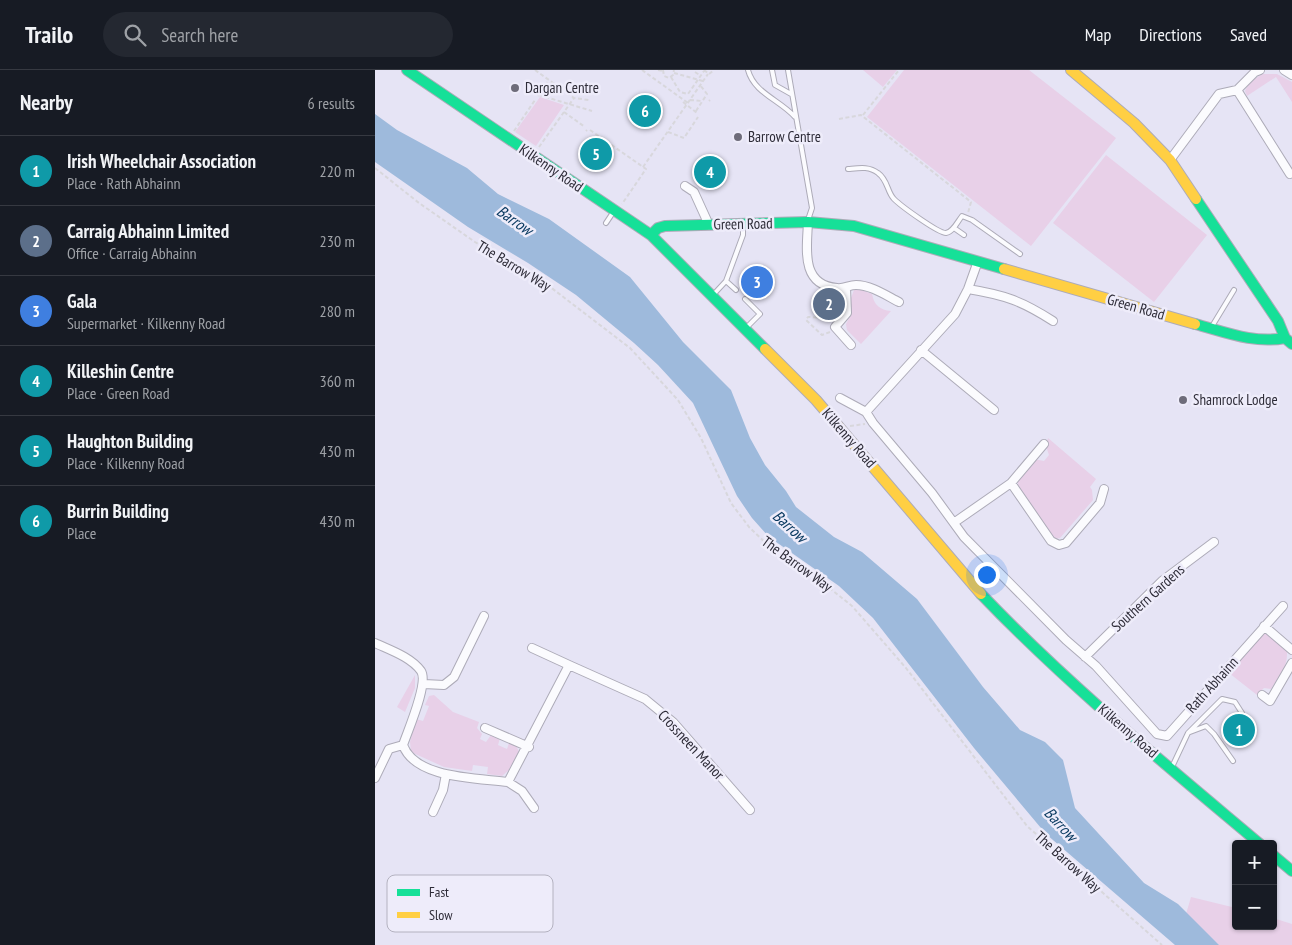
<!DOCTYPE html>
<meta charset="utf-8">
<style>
body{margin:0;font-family:"PT Sans Narrow",sans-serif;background:#242831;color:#f1f3f6}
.controls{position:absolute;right:15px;bottom:15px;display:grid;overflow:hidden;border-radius:5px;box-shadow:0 1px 4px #0004}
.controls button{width:45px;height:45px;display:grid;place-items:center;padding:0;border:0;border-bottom:1px solid #363941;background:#171b24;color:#f1f3f6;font:25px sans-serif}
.you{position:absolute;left:611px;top:504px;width:18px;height:18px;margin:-12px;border:4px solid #fff;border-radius:50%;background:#1a73e8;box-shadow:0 0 0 8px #1a73e833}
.badge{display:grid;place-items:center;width:32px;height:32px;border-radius:50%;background:#0b8043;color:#fff;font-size:16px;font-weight:700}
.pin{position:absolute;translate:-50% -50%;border:2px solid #fff;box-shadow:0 1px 5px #0006}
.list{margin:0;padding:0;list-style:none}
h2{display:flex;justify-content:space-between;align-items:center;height:65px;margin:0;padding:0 20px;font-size:21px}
h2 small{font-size:16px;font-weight:400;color:#9ea1a6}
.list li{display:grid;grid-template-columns:32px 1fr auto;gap:15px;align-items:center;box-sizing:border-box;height:70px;padding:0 20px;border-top:1px solid #363941}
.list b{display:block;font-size:19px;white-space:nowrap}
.list p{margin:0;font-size:16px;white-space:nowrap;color:#9ea1a6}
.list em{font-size:16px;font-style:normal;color:#9ea1a6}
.icon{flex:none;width:28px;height:28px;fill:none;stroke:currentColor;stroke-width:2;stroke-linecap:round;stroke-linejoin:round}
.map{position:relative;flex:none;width:917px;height:875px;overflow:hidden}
header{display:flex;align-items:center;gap:30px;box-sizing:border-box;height:70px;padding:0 25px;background:#171b24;border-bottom:1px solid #363941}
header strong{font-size:24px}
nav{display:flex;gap:28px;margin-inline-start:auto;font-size:18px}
.search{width:350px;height:45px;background:#242831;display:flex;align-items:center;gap:12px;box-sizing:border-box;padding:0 18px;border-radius:28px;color:#9ea1a6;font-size:19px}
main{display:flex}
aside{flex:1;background:#171b24}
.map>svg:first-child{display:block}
.green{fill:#e8d0e8}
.water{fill:#9ebadc}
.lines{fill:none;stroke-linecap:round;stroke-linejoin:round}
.lane-casing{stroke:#adabb8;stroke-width:6}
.street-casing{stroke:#adabb8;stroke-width:10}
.fast-casing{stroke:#adabb8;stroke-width:12}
.slow-casing{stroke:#adabb8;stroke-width:12}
.path{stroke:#d8d7dc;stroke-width:2;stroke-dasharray:4 2.5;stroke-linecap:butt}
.lane{stroke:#fbfbfe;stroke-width:4}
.street{stroke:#fbfbfe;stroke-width:8}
.fast{stroke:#16e098;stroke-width:10}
.slow{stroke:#ffcf43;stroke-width:10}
.poi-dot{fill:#6e6c7a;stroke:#eeecfa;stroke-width:2}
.labels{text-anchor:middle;stroke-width:5;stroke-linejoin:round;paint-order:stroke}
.poi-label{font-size:15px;fill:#2e2c38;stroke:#eeecfa;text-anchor:start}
.street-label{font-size:15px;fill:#2e2c38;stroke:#eeecfa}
.water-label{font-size:16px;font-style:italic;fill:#06375e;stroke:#eeecfa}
.key{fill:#eeecfa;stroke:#b4b2c0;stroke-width:1}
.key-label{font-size:14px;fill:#2e2c38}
</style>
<header>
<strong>Trailo</strong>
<div class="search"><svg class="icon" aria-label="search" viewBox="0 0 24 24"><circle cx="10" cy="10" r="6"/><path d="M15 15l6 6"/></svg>Search here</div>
<nav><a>Map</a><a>Directions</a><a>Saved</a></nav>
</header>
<main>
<aside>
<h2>Nearby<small>6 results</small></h2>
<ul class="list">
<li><span class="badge" style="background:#0f9aa8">1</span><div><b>Irish Wheelchair Association</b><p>Place · Rath Abhainn</p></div><em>220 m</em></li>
<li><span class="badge" style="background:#5c6f8a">2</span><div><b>Carraig Abhainn Limited</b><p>Office · Carraig Abhainn</p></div><em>230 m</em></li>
<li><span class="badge" style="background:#3f7fe0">3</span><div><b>Gala</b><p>Supermarket · Kilkenny Road</p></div><em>280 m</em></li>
<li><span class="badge" style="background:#0f9aa8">4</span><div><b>Killeshin Centre</b><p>Place · Green Road</p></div><em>360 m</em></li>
<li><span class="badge" style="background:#0f9aa8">5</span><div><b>Haughton Building</b><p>Place · Kilkenny Road</p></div><em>430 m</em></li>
<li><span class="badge" style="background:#0f9aa8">6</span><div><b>Burrin Building</b><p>Place</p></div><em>430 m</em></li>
</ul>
</aside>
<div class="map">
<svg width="917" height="875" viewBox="0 0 917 875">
<rect width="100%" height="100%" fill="#e6e4f5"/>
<path class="green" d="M488,0H522L508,17Z
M529,0H654L741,68L656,176L492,47Z
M888,4H902L917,12V32L901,7L872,26L870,21C874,12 880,8 888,4Z
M165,27L189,35L161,76L140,62Z
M731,85L832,165L779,232L678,153Z
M479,220H487L497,224C499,235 505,240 516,241L486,274L472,260L471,254L476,244V228Z
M673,368L721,409L715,417L717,420L718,430L685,468L681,469L675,464L644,418L642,410L659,389L669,391L674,385L671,376Z
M889,563L894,564L912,582C913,597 903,608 896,619L889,618L882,625L854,603Z
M40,605V618L30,642L22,637Z
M59,625L78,642L104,652L102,658L107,664L105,669L111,672L116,665L125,668L123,675L132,679L134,673L141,675L144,682L134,700L127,706L112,704L113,697L98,695L97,701L69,697L36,682L35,672L41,649L48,651L54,636L50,635L54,626Z
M816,827L861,838V856H898V848L917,854V875H844L811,844Z"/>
<path class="water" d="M0,44L22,60L92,98L123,124L174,149L255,207L308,272L356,320L375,368L390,395L411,421L421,437L459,467L487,482L542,529L608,617L645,660L670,672L688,690L700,738L769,813L803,834L844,875H800L671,764L599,678L498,548L464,516L394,467L377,448L362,426L318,333L283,295L259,273L201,225L153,193L93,157L0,92Z"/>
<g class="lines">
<defs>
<path id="lane" d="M373,0C379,23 405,30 420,47
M397,0L400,15L416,24
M413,0L437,138L433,150
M473,99C484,98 494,96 503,103C513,110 512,122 519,129C526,136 563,163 571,163C578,162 583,151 587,146L597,150L645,184
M231,153L239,141
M579,158L589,165
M351,211L368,165V156
M338,225L351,211L361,220
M370,229L385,244L371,258
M836,258L859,220
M815,662L831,656L839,664L858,691
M797,697L813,663L847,629L860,632L867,643"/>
<path id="street" d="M909,0L917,5
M862,20L915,104
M795,90L844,24L862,20L880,2L885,0
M310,116L319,122L334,155
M433,152C432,178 425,215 462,218C469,219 474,215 481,215C496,215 512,226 524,232
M471,218L472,243L460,257L476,275
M593,219C630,225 647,231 678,251
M546,280L619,340
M465,328L491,342L580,244L593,219L603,191
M491,342L498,353L557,423L589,467L691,570L721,596L782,664L792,666L908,536
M636,413L676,471L684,475L691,473L725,433L729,419
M580,452L636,413L669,374
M889,556L917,580
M0,573C15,580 36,587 46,601C54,613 33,660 28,675C40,709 103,708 133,712L194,595L270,629L298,652L375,740
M157,578L194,595
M710,587L787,511L839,472
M49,614L69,615L79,607L109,546
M887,625L895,631L917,593
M110,658L154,677
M0,708L14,679L28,675
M133,712L147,721L159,738
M58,742L68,720L71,704"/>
<path id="fast" d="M32,0L276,165L390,279
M821,129L903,251L910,268L917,274
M276,165L283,158L290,156L433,152L479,156L629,199
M820,254C850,262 879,274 910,268
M606,524C692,614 790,694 885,774
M898,785L917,801"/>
<path id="slow" d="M696,0L759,53L795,90L821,129
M629,199L820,254
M390,279L441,330L606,524"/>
</defs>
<use href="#lane" class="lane-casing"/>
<use href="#street" class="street-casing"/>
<use href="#fast" class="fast-casing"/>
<use href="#slow" class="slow-casing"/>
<path class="path" d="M160,0L199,28L214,30
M267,0L313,33
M283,0L288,1
M288,0L289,6L294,8L298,5L299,0
M329,0L334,4L339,0
M320,2L326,6
M299,3L328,11
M296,7L305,22L313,24L329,1
M164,25L217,41
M163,26L174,10
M315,30L327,31
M334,31L335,30
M308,32L322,43
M321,41L332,24L325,15
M189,42L210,57
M488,45L524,0
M464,49L486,45L596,132L593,143
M215,60L271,99L247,134
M139,61L160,30
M211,61L212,60
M293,62L309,68L323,47
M164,77L199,28
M268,97L333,4
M0,98L44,133L100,172L170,213L255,278L303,330L326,368L356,433L374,457L398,480L447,512L477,536L531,598L652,756L787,875
M443,246L446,222
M455,262L447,265L431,250L433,247L456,248
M475,356L490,354"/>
<use href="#lane" class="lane"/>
<use href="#street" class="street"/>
<use href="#fast" class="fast"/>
<use href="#slow" class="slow"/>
</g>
<g class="poi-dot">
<circle cx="140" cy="18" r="5"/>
<circle cx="363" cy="67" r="5"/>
<circle cx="808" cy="330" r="5"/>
</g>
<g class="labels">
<g class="poi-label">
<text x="150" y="23">Dargan Centre</text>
<text x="373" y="72">Barrow Centre</text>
<text x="818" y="335">Shamrock Lodge</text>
</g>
<g class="street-label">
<text transform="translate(176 98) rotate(34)" y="5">Kilkenny Road</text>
<text transform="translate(368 154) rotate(-1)" y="5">Green Road</text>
<text transform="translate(139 196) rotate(31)" y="5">The Barrow Way</text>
<text transform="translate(761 237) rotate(16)" y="5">Green Road</text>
<text transform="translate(474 368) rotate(49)" y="5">Kilkenny Road</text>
<text transform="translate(422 494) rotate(36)" y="5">The Barrow Way</text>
<text transform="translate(773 528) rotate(-42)" y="5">Southern Gardens</text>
<text transform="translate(837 615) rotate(-48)" y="5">Rath Abhainn</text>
<text transform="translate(753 661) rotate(41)" y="5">Kilkenny Road</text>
<text transform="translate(316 675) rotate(47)" y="5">Crossneen Manor</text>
<text transform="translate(693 792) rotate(42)" y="5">The Barrow Way</text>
</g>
<g class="water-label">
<text transform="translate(140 150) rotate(35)" y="6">Barrow</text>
<text transform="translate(415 456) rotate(42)" y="6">Barrow</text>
<text transform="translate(686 754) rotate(47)" y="6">Barrow</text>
</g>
</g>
<rect x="12" y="805" width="166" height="57" rx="8" class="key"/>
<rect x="22" y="819" width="23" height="7" fill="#16e098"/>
<rect x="22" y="842" width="23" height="6" fill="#ffcf43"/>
<g class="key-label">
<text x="54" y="827">Fast</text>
<text x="54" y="850">Slow</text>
</g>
</svg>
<div class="controls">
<button>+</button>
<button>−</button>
</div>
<div class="you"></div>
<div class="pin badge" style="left:864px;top:660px;background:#0f9aa8">1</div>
<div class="pin badge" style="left:454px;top:234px;background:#5c6f8a">2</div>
<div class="pin badge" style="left:382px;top:212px;background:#3f7fe0">3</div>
<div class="pin badge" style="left:335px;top:102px;background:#0f9aa8">4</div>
<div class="pin badge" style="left:221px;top:84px;background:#0f9aa8">5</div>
<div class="pin badge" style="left:270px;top:41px;background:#0f9aa8">6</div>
</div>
</main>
